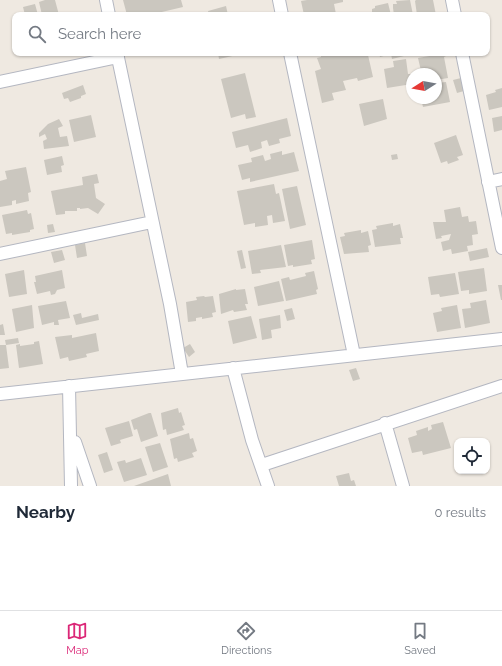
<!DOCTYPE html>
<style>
body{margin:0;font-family:Raleway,sans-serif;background:#f6f6f7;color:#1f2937}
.controls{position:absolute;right:12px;bottom:12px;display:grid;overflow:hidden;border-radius:8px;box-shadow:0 1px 3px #0004}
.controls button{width:36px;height:36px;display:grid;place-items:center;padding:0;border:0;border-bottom:1px solid #e0e1e3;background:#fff;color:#1f2937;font:20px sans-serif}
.compass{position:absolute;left:406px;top:68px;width:36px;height:36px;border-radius:50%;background:#fff;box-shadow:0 1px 3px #0004;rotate:259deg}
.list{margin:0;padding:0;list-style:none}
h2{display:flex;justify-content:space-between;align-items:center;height:52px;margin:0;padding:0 16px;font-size:17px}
h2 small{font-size:13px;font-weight:400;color:#747a83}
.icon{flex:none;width:22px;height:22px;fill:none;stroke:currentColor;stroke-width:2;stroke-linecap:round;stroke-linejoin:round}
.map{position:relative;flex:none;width:502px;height:486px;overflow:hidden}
.search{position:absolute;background:#fff;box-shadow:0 1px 3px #0004;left:12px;right:12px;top:12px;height:44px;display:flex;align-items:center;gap:10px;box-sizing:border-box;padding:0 14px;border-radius:8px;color:#747a83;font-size:15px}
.sheet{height:124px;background:#fff}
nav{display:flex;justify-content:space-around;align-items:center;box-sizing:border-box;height:56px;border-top:1px solid #e0e1e3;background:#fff;font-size:11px;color:#747a83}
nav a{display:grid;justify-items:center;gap:2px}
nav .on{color:#db2777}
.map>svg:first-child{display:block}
.building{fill:#cbc7bf}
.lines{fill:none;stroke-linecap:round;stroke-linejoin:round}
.minor-casing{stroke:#b4b7c1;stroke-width:14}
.minor{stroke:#fff;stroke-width:12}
</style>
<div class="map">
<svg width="502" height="486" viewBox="0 0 502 486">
<rect width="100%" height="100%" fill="#efe9e1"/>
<path class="building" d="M45,0H55L59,15H42L39,2Z
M123,0H181L183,7L149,15H127Z
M307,0H343V2L334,4L336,14L304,15L301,1Z
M410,0L413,15H394L393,8V4H397L396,1Z
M416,0H433L436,15H417L415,1Z
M388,3L391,15H372V9L375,8V6Z
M35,4L38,15H25L23,7Z
M226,6L228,15H209L208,11Z
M218,53H237V55L219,59Z
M321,53H374L368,55L373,77L358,81L357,78L343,81L346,90L332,93L334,100L322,103L315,71L321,69L317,58L321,57Z
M379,53H403L404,56L392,59L391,54L380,57Z
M435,53H446V56L444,57L448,78L436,80V74H427L426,70L421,71L418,58L435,55Z
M406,59L408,74H412V84L387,88L384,69L394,67L393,61Z
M245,73L256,117L246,119L245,114L231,118L221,79Z
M461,78L464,91L457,93L453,80Z
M446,82L450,102L423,107L421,98H436V83Z
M83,85L86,94L81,96V98L70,102L68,98L64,99L62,93Z
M502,88V107L489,110L486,95L496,92L495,90Z
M383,99L387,119L364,126L359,104Z
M91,115L96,137L74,142L69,120Z
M502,116V130L494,132L492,118Z
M287,118L291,136L279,139L280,143L269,146L267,140L261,142L262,148L250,152L248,145L236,148L232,132Z
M59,119L63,126L58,128L60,137L67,136L69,146L44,149L43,141L47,139L45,134L39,137V133L48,124Z
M456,135L463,155L457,157L459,160L448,164L447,161L441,163L434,143Z
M282,151V155L294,152L299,171L250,182V178L242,180L238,165L252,162L251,158L263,155L265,161L271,159L270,154Z
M397,154L398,159L392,160L391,155Z
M62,156L64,165L61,166L62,172L47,175L44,160Z
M26,167L31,192L28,193L29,201L16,204V200L12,201V205L0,207V181L7,179L5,171Z
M97,174L99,183L94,184L96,198L105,204L98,214L88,208L80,209V208H77V211H65V214L56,215L51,191L83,185L82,177Z
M274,184L276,194L279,193L285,221L273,223L272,215L267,216L268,225L255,227V223L244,225L237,191Z
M297,186L306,225L290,229L282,189Z
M460,207L462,217L468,216L469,222L476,221L478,234L472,235L473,245L467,246L468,251L452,254L451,249L443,251L441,242L449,240L451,234L441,236L442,238L436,239L433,222H446L444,210Z
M27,210L28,214L31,213L34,229L30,230V232L12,235V233L6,234L2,215Z
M393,223V226L400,224L403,238H400L401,244L375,247L372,230L377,229L376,226Z
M53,224L55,232L48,233L47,225Z
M361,230V233L368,231L371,245L368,246L369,252L344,254L340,237L345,236L344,233Z
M312,240L315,259L311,260L312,264L293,267V265L288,266L284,245Z
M85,243L87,256L77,258L75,245Z
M281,245L286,267L260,270L261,273L252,274L248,251Z
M487,248L489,257L470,261L468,252Z
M62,250L65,260L54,263L51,252Z
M242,250L246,268L241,269L237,251Z
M484,268L487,291L469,294V290L461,291L458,272Z
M24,270L27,294L9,297L5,274Z
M62,270L65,288L57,290L55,294L51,295L50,291L37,294L34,282H36L35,276Z
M314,271L318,289L316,290L317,294L286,301L281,279L289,277L290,280L306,276L305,273Z
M455,273L459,294L440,297L439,294L431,295L428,277Z
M279,281L284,301L258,306L254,287Z
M498,285H502V300H501Z
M236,289V290L245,289L248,304H245L247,310L234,312L233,310L221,314L219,294Z
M204,296L205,297L213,296L216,312L212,313L213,317L202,319V317L196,318V321L188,322L186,302L197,300L196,297Z
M486,300L490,323L465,328L462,309L471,308L470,303Z
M66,301L70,318L58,320L59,325H54V322L42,325L38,306Z
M32,305L34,328L16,332L12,309Z
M457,305L461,328L437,332L433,313L442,311L441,308Z
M292,308L295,319L287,321L284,310Z
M81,313L82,318L98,314L99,320L76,325L73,315Z
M280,315L281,328L271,330L272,338L262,340L259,319Z
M251,316L257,338L233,344L228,321Z
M3,324L5,335H0V325Z
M96,333L99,351L86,354L87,357L69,361L68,357L60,359L55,337L72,335V338Z
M18,338L19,343L6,345L9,368L0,369V345H6L5,340Z
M39,341L43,364L19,368L16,345L20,344V346L34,344V342Z
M190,344L195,352L189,357L183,348Z
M356,368L360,379L353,381L349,370Z
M178,408L179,413L181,412L185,425L182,426L184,430L167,435L166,429L163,430L161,413Z
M149,413H151L158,436L141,442L137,429L134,430L131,420Z
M129,421L133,436L120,440L121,443L111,446L105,428Z
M443,422L451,448L423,455L422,451L412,453L408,438L417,435L416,431L428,427V431L432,429L431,425Z
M189,433L190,439L193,438L197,451L192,453L194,457L178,462L177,458L174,459L170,439Z
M160,443L168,467L153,472L145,447Z
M107,452L113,470L104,473L98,455Z
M141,458L147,475L124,482L117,462L125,460L126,463Z
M349,473L351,481L354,480L356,486H339L336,476Z
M168,474L171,486H134Z"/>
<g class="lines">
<defs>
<path id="minor" d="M106,0L109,15
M279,0L282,15
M452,0L455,15
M117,53L170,304L182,374
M290,53L354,355
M462,53L502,248
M0,82L118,57
M488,182L502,179
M0,254L152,222
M233,368L252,440L268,486
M69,386L71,486
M0,394L502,339
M385,423L403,486
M75,442L90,486
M262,465L502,386"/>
</defs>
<use href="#minor" class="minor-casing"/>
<use href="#minor" class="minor"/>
</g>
</svg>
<div class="controls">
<button><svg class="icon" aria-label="locate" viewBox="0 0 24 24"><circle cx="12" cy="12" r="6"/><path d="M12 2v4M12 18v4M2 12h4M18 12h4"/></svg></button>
</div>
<svg class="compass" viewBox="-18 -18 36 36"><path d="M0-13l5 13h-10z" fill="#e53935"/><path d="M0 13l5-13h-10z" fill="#747a83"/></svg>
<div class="search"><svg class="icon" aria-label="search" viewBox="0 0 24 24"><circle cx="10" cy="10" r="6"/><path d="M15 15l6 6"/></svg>Search here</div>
</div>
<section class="sheet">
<h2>Nearby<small>0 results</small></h2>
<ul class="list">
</ul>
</section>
<nav>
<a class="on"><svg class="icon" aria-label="map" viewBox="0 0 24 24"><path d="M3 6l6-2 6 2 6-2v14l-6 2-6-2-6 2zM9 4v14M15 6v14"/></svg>Map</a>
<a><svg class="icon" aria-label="directions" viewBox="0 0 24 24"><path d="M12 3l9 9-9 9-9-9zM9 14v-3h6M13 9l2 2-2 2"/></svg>Directions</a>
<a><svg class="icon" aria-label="saved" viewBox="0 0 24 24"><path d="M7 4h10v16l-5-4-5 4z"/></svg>Saved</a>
</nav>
